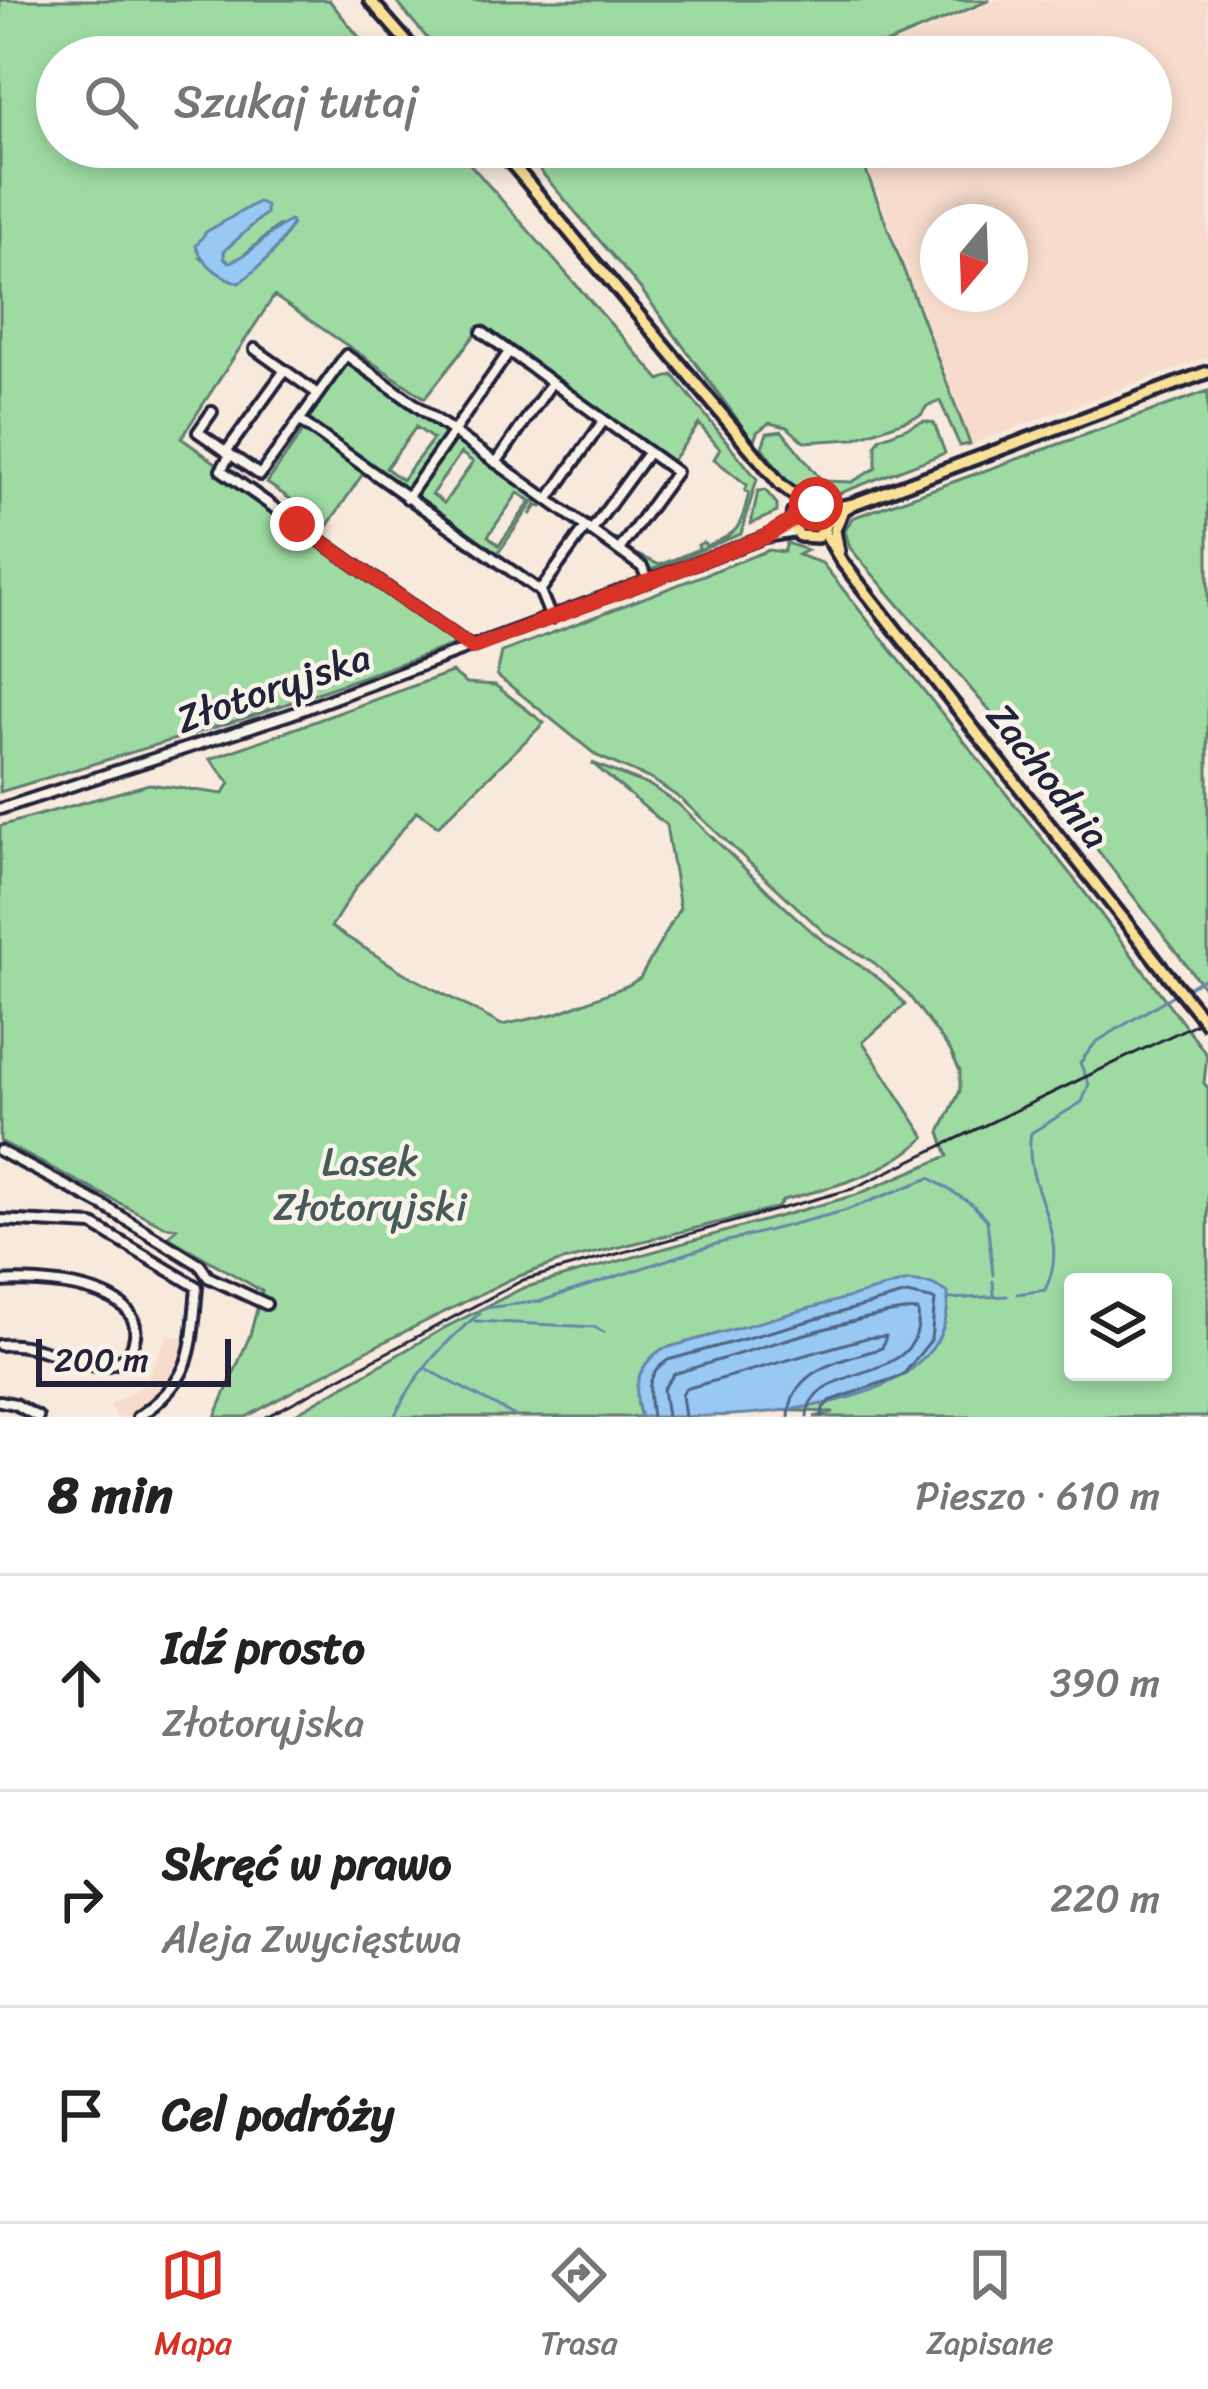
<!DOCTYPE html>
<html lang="pl">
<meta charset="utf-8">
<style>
body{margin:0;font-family:Sriracha,sans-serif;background:#f6f6f6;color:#222}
.controls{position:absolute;right:36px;bottom:36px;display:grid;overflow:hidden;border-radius:12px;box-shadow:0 6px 18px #0003}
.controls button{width:108px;height:108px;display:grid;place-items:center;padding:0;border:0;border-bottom:3px solid #e0e0e0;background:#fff;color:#222;font:60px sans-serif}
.compass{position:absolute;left:920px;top:204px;width:108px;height:108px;border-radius:50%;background:#fff;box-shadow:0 6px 18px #0003;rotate:199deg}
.scale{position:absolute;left:36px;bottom:30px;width:195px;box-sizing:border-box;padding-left:12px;border:6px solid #22223b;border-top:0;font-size:33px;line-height:42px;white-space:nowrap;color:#22223b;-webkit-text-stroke:9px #f7f3e8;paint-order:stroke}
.stop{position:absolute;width:36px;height:36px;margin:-27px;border:9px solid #d93025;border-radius:50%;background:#fff}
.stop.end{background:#d93025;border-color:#fff;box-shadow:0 3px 12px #0008}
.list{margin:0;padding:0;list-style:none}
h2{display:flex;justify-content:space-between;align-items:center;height:156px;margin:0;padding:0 48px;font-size:51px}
h2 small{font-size:39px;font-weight:400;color:#767676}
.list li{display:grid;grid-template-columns:78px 1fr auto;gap:36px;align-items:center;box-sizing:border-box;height:216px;padding:0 48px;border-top:3px solid #e0e0e0}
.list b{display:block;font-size:45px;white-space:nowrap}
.list p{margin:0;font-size:39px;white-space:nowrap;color:#767676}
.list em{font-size:39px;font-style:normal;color:#767676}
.icon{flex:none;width:66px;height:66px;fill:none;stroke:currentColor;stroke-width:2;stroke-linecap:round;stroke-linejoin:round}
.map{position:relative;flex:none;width:1208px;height:1417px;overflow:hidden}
.search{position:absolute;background:#fff;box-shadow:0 6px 18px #0003;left:36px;right:36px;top:36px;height:132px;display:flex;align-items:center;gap:30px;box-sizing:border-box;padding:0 42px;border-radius:66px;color:#767676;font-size:45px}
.sheet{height:804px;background:#fff}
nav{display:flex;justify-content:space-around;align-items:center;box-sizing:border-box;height:168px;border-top:3px solid #e0e0e0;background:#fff;font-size:33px;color:#767676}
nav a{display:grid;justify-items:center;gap:6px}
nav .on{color:#d93025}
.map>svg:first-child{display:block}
.built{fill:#f7dccd;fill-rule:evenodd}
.green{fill:#9edba3;stroke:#607e6f;stroke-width:3;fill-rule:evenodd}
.water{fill:#97c9f3;stroke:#6886a9;stroke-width:3}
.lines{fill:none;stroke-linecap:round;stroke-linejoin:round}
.shore{stroke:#516585;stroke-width:3}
.stream{stroke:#6886a9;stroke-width:3}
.minor-casing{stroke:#22223b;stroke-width:16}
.major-casing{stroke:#22223b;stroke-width:18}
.minor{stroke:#f7f3e8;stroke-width:8}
.major{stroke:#fadf96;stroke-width:9}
.rail{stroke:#22223b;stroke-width:3}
.major-bridge-casing{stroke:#22223b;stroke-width:18;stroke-linecap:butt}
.major-bridge{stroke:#fadf96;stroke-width:9}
.route{stroke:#d93025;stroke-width:15}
.labels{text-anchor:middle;stroke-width:9;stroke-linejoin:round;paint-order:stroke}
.street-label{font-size:39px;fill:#22223b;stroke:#f7f3e8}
.park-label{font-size:39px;fill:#475a5a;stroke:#f7f3e8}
</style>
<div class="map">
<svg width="1208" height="1417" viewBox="0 0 1208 1417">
<rect width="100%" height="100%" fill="#f7e9dc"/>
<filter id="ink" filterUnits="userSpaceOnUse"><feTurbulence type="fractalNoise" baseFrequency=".00833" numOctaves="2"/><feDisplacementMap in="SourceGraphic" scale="24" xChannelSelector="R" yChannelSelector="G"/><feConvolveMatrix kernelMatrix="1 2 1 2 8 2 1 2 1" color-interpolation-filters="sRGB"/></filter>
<g filter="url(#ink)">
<path class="built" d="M998,0H1208V357L971,444L860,147H1151V57H860ZM938,222H1010V294H938Z
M168,1335L188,1340L172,1380L142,1408L127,1417H117L110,1405L143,1386Z"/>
<path class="green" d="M0,0H329L375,57H57V147H455L660,380L673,375L757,479L741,534L649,571L629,551L660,565L699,549L698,545L704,542L706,546C740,533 740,528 749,493L745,491L747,485L714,459L720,449L699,424L672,461L482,326L425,398L274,296L181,438L464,641L252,716L0,792ZM266,213L224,251V258L229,263L238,260L278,226L291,225C277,252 258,275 227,279L200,257Z
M395,0H990L855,57H443Z
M520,147H857L970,444L960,446L940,401L927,406L921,415L853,439L804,442L787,427L769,423L757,432L754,442L640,288Z
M345,363L447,433L409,486L403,488L308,421ZM416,427L433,439L402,480L386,468Z
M1208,391V993L995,717L850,548L845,531L852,518Z
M924,421L934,423L945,453L830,497L816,491H793L762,447L767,433L782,431L822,481L852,482L876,468V445L880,438Z
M304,430L364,472L328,525L267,483Z
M450,439L458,440L543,499L542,507L537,506L530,515L538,501L535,500L496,556L421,503L414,490ZM461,453L473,462L444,503L432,494ZM518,493L531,501L499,545L488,536Z
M765,490L777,504V512L751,524L758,491Z
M787,543L807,550L798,555L822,563L1079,885L1207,1055L1204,1083L1208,1088V1417H814L834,1412L638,1406L641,1417H290L446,1327L523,1288L856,1195L948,1156L940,1132L960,1091V1071L950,1050L907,993L873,962L825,933L681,799L653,780L597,756L497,675L502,652L769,550L784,552ZM1073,1282H1163V1372H1073Z
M452,672L467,683L495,685L544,723L438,826L417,811L356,887L331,927L404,973L502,1025L558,1013L629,985L640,978L680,908L666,825L592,763L651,786L678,804C724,848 768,893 816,935C845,960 881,972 905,1005L863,1042L925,1137C889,1173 831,1188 783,1200L777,1208L559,1262L511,1279L364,1352L246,1417H215L250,1335L262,1291L168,1237L177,1228L164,1226L0,1141V826L149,784L223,794L230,783L210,759Z"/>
<path class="water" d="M258,202L266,206V213L224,251V258L229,262C253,255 268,231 290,221L292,224C280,247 260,268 239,283C220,277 203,264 196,246L206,232Z
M908,1281L932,1284L948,1293C954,1417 741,1417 641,1417C632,1388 636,1367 662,1349Z"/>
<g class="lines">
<path class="shore" d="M652,1417C649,1392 644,1376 668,1360L907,1294L935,1300L931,1340L903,1375L830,1401L823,1408L822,1417
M667,1417L663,1389L674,1374C713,1362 891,1304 918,1311C926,1389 810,1358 807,1417
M685,1417L682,1395L685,1389L866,1338L886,1336L882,1348C843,1361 791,1367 789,1417"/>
<path class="stream" d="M1184,990L1208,976
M993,1281L994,1295
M1017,1294L1045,1290C1074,1232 1021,1189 1031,1133L1082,1102L1089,1084L1080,1063L1096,1042L1175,994
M948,1299L1007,1296
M485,1308L541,1301L716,1244L844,1211L930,1178L972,1204L987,1220L993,1275
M475,1321L594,1327L604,1332
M427,1369L515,1416
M394,1417C415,1374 443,1343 480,1313"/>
<defs>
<path id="minor" d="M482,332L676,472L619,550
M255,349L318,394
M212,412L198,432L260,475L346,355L642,567L649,581
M299,420L540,591L551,618
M226,452L285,370
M230,455L221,470L471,647
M496,463L548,388
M407,498L509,352
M548,500L604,420
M591,531L645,457
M767,536L792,521
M540,591L586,527
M0,809L291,714L765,537L796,532
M0,1151L104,1206L200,1265L208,1277L266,1304
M0,1220L93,1225L197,1287C191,1350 195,1378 138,1417
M0,1282C37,1279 149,1285 134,1341C131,1354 121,1362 109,1365C82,1372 39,1340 0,1345
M0,1401L15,1404L38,1417"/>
<path id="major" d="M370,0L420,57
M498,147L781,485L805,503
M853,504L834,515L817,537L800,536L792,526L793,513L803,504L829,509L853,504L1208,372
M824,531L842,562L1170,978
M839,551L835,530L843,510"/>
</defs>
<use href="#minor" class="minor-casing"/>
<use href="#major" class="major-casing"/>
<use href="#minor" class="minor"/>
<use href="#major" class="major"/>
<path class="rail" d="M266,1417L523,1280L852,1189L1208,1018"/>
<defs>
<path id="major-bridge" d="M1170,978L1208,1025"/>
</defs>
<use href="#major-bridge" class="major-bridge-casing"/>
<use href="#major-bridge" class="major-bridge"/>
</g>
</g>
<g class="lines" filter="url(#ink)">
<path class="route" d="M297,524L472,648L765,537L791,521L799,506L816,504"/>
</g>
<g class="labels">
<g class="street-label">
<text transform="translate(273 687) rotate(-19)" y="14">Złotoryjska</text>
<text transform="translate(1049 775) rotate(52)" y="14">Zachodnia</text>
</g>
<g class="park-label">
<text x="370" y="1175">Lasek<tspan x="370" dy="45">Złotoryjski</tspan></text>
</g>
</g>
</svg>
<div class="controls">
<button><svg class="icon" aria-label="layers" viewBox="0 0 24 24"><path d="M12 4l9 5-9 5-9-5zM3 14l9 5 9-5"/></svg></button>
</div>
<svg class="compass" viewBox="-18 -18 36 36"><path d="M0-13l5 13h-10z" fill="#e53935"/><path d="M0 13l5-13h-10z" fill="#767676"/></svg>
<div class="scale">200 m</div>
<div class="stop" style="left:816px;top:504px"></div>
<div class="stop end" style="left:297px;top:524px"></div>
<div class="search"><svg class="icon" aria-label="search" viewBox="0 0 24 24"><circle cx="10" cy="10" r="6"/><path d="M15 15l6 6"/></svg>Szukaj tutaj</div>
</div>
<section class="sheet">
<h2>8 min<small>Pieszo · 610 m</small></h2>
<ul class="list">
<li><svg class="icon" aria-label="ahead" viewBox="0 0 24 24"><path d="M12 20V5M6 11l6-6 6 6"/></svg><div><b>Idź prosto</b><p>Złotoryjska</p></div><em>390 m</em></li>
<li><svg class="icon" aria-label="right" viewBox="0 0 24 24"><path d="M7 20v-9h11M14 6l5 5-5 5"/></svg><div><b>Skręć w prawo</b><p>Aleja Zwycięstwa</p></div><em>220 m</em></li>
<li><svg class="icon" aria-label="arrive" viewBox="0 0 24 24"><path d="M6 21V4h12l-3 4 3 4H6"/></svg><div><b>Cel podróży</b></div></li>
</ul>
</section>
<nav>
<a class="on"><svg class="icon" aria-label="map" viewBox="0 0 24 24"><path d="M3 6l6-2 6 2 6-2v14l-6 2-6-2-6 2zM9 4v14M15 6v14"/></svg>Mapa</a>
<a><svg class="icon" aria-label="directions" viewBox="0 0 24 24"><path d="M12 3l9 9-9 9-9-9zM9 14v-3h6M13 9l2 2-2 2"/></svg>Trasa</a>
<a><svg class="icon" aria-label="saved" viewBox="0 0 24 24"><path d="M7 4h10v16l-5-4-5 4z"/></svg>Zapisane</a>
</nav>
